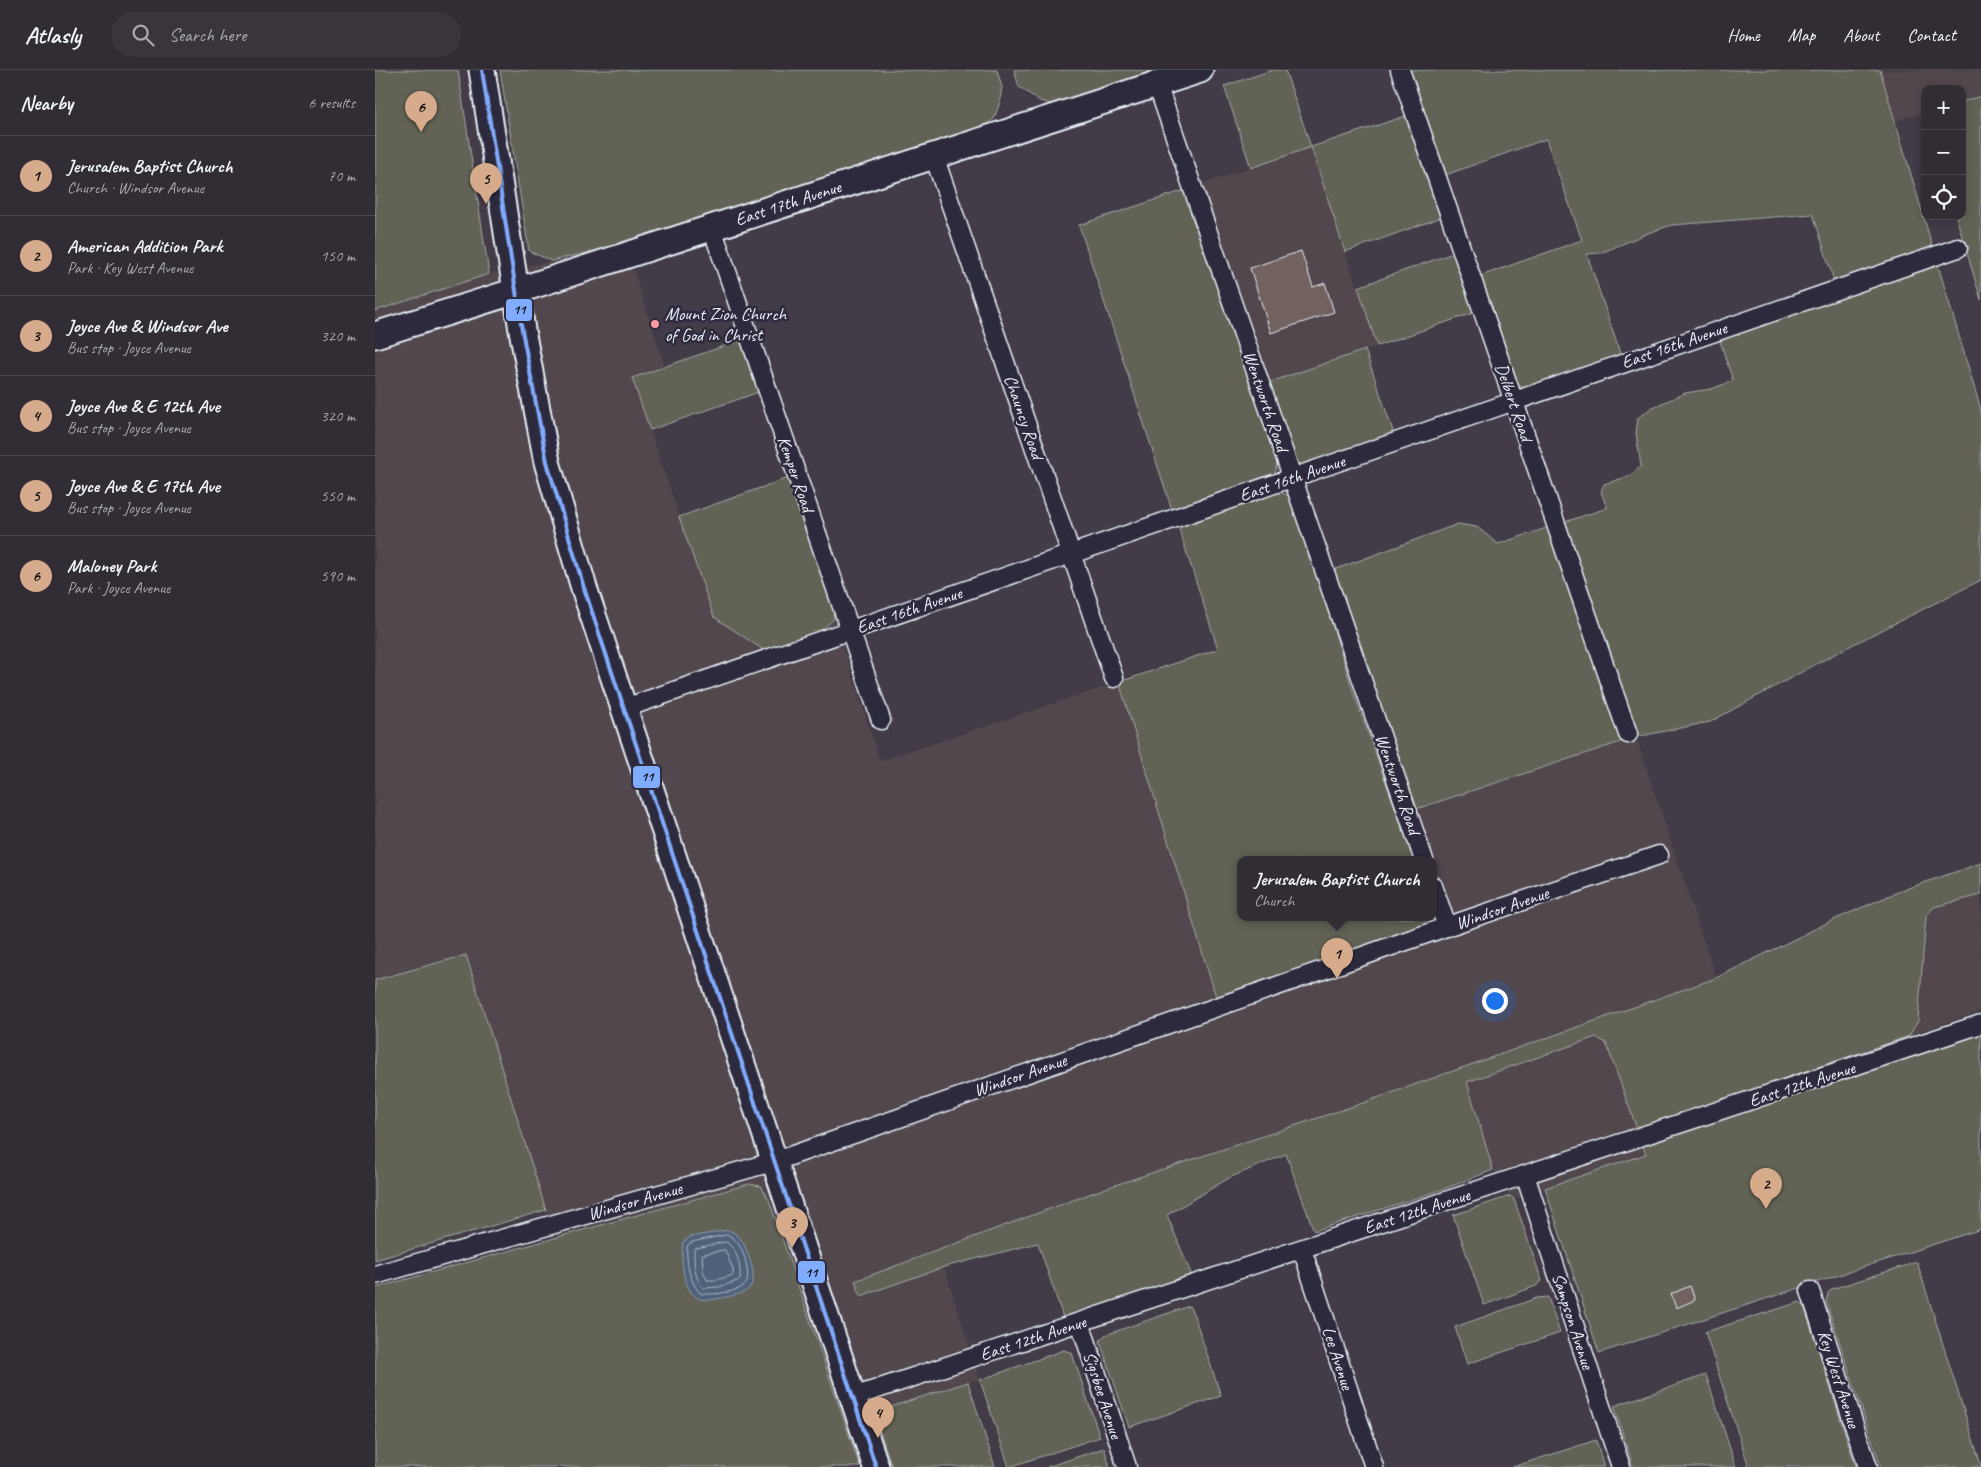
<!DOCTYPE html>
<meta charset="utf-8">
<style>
body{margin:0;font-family:Caveat,sans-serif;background:#3a343d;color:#f1f3f6}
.controls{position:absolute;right:15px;top:15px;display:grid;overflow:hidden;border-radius:10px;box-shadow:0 2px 8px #0003}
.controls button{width:45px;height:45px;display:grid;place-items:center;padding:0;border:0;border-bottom:1px solid #4d4850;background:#322c35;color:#f1f3f6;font:25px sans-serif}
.you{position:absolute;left:1119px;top:930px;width:18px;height:18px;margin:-12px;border:4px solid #fff;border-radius:50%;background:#1a73e8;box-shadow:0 0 0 8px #1a73e833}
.badge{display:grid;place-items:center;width:32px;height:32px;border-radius:50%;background:#d6ab8b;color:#111;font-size:16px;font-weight:700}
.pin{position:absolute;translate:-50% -41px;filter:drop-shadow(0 1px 2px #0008)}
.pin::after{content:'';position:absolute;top:26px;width:18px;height:15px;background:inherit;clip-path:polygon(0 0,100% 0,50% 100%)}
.popup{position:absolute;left:862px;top:786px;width:200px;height:65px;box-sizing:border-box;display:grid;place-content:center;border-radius:10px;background:#322c35;filter:drop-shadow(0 1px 4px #0005);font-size:16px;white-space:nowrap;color:#a8a7ad}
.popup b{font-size:19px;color:#f1f3f6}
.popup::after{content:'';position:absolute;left:50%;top:100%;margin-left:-10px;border:10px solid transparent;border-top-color:#322c35}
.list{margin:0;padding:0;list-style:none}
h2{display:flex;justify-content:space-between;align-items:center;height:65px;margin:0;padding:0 20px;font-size:21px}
h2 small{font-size:16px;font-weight:400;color:#a8a7ad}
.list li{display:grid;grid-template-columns:32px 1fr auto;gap:15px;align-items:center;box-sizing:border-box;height:80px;padding:0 20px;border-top:1px solid #4d4850}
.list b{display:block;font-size:19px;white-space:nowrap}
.list p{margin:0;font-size:16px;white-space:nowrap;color:#a8a7ad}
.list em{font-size:16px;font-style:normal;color:#a8a7ad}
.icon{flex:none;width:28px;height:28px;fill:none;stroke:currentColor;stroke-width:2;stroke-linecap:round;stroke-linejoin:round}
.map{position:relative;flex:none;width:1606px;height:1397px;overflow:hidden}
header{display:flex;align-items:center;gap:30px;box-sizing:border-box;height:70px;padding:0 25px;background:#322c35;border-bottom:1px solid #4d4850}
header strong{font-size:24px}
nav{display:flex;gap:28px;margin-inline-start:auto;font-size:18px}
.search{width:350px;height:45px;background:#3a343d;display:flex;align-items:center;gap:12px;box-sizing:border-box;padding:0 18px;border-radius:28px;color:#a8a7ad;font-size:19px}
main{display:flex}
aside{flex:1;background:#322c35}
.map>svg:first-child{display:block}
.built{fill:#51474e}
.green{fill:#626457;stroke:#a5aaa8}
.water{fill:#4f627a;stroke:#8c9bac}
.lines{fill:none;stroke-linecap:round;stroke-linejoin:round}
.shore{stroke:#abb8c6;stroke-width:1}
.building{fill:#72625f;stroke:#e8f1f8}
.street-casing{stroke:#e8f1f8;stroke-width:21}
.secondary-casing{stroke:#e8f1f8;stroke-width:29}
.street{stroke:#2f2a3d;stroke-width:18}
.secondary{stroke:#2f2a3d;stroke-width:25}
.bus-1-casing{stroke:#2f2a3d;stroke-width:8}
.bus-1{stroke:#80acff;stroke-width:4}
.poi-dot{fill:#ff9aa2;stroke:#2f2a3d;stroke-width:2}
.labels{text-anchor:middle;stroke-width:5;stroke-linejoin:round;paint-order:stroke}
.street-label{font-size:18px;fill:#e8f1f8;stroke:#2f2a3d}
.poi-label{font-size:18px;fill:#e8f1f8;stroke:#2f2a3d;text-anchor:start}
.line-badge{stroke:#2f2a3d;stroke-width:2}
.pale-badge-label{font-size:14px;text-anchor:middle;font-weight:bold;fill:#111}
</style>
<header>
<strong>Atlasly</strong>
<div class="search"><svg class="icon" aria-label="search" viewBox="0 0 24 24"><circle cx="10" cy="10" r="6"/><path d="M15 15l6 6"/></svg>Search here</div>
<nav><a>Home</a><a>Map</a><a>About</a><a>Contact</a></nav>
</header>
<main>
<aside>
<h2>Nearby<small>6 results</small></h2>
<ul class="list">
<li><span class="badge">1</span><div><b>Jerusalem Baptist Church</b><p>Church · Windsor Avenue</p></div><em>70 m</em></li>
<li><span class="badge">2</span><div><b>American Addition Park</b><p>Park · Key West Avenue</p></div><em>150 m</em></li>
<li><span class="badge">3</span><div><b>Joyce Ave &amp; Windsor Ave</b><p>Bus stop · Joyce Avenue</p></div><em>320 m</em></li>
<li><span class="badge">4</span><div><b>Joyce Ave &amp; E 12th Ave</b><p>Bus stop · Joyce Avenue</p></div><em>320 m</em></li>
<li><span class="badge">5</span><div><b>Joyce Ave &amp; E 17th Ave</b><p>Bus stop · Joyce Avenue</p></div><em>550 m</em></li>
<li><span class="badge">6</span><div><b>Maloney Park</b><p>Park · Joyce Avenue</p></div><em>590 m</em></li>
</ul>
</aside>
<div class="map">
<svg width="1606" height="1397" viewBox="0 0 1606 1397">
<rect width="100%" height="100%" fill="#433b47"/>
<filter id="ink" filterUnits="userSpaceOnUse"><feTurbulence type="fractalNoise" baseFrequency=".02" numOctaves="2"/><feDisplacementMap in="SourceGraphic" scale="10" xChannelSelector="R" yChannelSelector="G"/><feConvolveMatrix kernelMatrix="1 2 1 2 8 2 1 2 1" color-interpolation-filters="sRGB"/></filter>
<g filter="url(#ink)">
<path class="built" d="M1505,0H1606V26L1587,32V19H1550V43L1520,50Z
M935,77L1002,276L879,317L813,119Z
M250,174L290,297L257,309L339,547L443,563L459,549L505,691L744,612L841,927L1044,858L1055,848H1058V790H1039L1023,745L1261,667L1341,908L982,1035L728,1119L480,1211L486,1226L569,1197L605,1310L593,1312L506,1340L501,1350L471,1357L394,1130L386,1116L374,1114L180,1168L91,885L0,910V241L114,204L201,186Z
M1606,825V941L1534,966L1543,951L1551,846L1559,837Z
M1221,967L1231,973L1271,1084L1139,1129L1135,1126L1118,1100L1091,1012Z"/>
<path class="green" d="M0,0H83L114,204L0,241Z
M125,0H622L627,17L624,35L619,49L603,60L250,174L176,191L154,181Z
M639,0H788L680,35L665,31L644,17Z
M898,0H910L936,77L1034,45L1070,146L970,182L936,77L876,98L849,16Z
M1031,0H1505L1606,340V510L1467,580L1335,652L1261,667L1038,740L953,502L1083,454L1102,457L1123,474L1232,438L1226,422L1229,414L1255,406L1266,396L1261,363L1263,348L1276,338L1310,323L1336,319L1358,311L1344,268L1460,214L1438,144L1297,155L1273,163L1226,183L1212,184L1246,286L1154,317H1145L1137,308L1100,208L1207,170L1171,69L1065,107Z
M1606,26V230L1581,146H1587V32Z
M813,119L903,390L900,404L894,409L798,443L704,155Z
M1081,182L1101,242L1002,276L983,217Z
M366,270L384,322L275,360L257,308Z
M990,280L1018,361L1012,367L932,396L920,394L889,314Z
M416,407L457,522L459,549L443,563L390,581L339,547L304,447Z
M895,422H905L914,426L942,506L978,621L1039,790H866V848H1055L1044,858L841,927L744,612L843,579L803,456Z
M1606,793V825L1559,837L1551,846L1543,951L1534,966L1262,1059L1231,973L1221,967L1092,1012L1118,1100L1069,1119L939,1161L911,1084L854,1108L792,1145L817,1206L689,1250L663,1173L569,1197L486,1226L480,1211L728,1119L982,1035L1341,908L1456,851L1525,821Z
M91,885L171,1140L0,1190V910Z
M1606,957V1159L1224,1283L1170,1118L1271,1084L1266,1072Z
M374,1114L386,1116L394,1130L485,1397H0V1218Z
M1135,1126L1139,1129L1167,1211L1161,1216L1109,1235L1078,1145Z
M1542,1192L1606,1395V1397H1506L1451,1232L1453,1223L1457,1219Z
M1173,1227L1185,1263L1092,1294L1080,1257L1162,1228Z
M1425,1232L1429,1236L1481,1397H1374L1330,1262Z
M814,1236L819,1245L846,1326L754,1357L725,1271L730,1265Z
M689,1280L697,1283L725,1367L634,1397L605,1310Z
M1331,1305L1361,1397H1258L1239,1336Z
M593,1312L620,1397H517L501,1350L506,1340Z
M1221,1370L1229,1397H1138Z
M729,1378L735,1397H672Z"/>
<path class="water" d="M353,1160C363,1163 369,1172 372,1182C376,1192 381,1206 376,1216C372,1223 363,1224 356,1226C346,1228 330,1233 321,1227C307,1217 306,1188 308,1172L315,1167Z"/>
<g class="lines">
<path class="shore" d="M352,1165C367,1168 375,1199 372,1212C369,1222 334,1226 325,1223C314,1211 311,1192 312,1176L317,1172Z
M351,1172C363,1179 366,1197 365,1210L344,1217L328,1218C319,1208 319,1192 319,1179Z
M350,1180L358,1199V1205L342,1210H332L328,1201L327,1185Z"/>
</g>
<path class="building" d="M926,181L938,217L950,213L959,242L896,263L875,198Z
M1315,1216L1320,1230L1301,1238L1296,1224Z"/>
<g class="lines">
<defs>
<path id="street" d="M1025,0L1253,664
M782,14L1049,790
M559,86L739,608
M337,158L506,650
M250,638L1583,178
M1058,816L1072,857
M1150,1105L1246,1397
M927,1179L999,1397
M0,1205L401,1091L1094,849L1284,785
M1435,1221L1493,1397
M705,1252L752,1397
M478,1327L1606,954"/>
<path id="secondary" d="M107,0L147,260L172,392L209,518L501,1397
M0,265L141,221L825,0"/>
</defs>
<use href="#street" class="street-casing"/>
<use href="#secondary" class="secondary-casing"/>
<use href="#street" class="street"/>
<use href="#secondary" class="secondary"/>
<defs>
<path id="bus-1" d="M107,0L147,260L172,392L209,518L501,1397"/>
</defs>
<use href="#bus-1" class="bus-1-casing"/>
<use href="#bus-1" class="bus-1"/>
</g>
</g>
<circle class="poi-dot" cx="280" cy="254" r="5"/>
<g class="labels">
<g class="street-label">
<text transform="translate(413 133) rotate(-18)" y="6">East 17th Avenue</text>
<text transform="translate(1299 275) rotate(-19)" y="6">East 16th Avenue</text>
<text transform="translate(891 331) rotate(71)" y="6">Wentworth Road</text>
<text transform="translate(1139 332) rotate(71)" y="6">Delbert Road</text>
<text transform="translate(649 347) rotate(71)" y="6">Chauncy Road</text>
<text transform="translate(421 404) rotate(71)" y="6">Kemper Road</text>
<text transform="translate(917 408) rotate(-19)" y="6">East 16th Avenue</text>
<text transform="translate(534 540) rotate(-19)" y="6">East 16th Avenue</text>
<text transform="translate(1023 714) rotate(71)" y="6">Wentworth Road</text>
<text transform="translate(1127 838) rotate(-19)" y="6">Windsor Avenue</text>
<text transform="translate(645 1005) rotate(-19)" y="6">Windsor Avenue</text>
<text transform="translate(1427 1014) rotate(-18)" y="6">East 12th Avenue</text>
<text transform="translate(260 1131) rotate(-16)" y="6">Windsor Avenue</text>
<text transform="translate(1042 1141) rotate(-18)" y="6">East 12th Avenue</text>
<text transform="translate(1198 1251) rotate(72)" y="6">Sampson Avenue</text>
<text transform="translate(658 1268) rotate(-18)" y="6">East 12th Avenue</text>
<text transform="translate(963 1288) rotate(72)" y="6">Lee Avenue</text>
<text transform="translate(1464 1309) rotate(72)" y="6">Key West Avenue</text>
<text transform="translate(728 1325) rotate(72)" y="6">Sigsbee Avenue</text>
</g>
<g class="poi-label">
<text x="290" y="250">Mount Zion Church<tspan x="290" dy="21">of God in Christ</tspan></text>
</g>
</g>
<g class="line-badge">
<rect x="130" y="228" width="28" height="24" rx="5" fill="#80acff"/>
<rect x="257" y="695" width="29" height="24" rx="5" fill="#80acff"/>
<rect x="422" y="1190" width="29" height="24" rx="5" fill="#80acff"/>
</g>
<g class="pale-badge-label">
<text x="144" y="244">11</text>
<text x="272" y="711">11</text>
<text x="436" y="1207">11</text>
</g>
</svg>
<div class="controls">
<button>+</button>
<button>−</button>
<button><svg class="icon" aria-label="locate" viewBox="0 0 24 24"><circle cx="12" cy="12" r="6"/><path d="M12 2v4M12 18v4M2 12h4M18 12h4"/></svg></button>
</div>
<div class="you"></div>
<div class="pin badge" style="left:962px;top:909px">1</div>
<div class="popup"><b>Jerusalem Baptist Church</b>Church</div>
<div class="pin badge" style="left:1391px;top:1139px">2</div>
<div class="pin badge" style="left:417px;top:1178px">3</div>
<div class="pin badge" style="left:503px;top:1368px">4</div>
<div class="pin badge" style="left:111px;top:134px">5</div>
<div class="pin badge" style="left:46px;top:62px">6</div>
</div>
</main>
